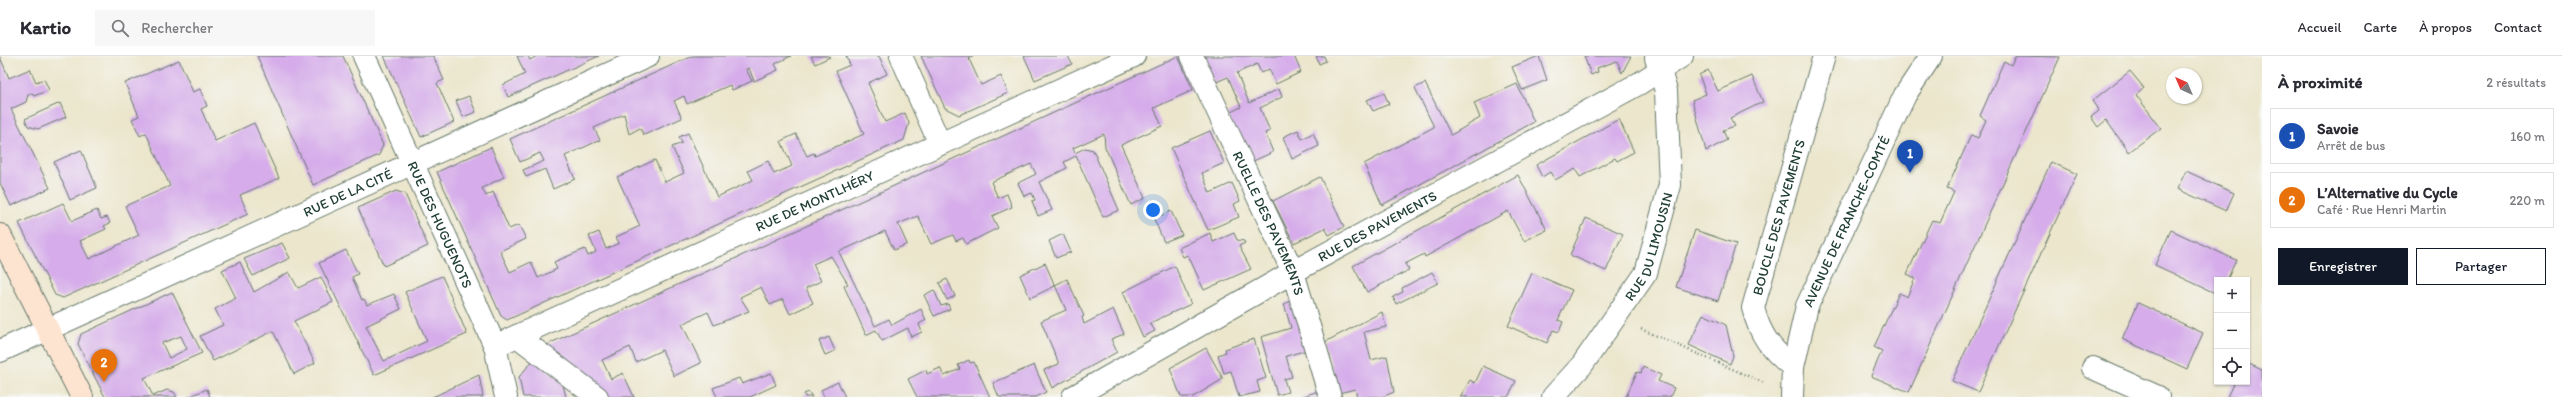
<!DOCTYPE html>
<html lang="fr">
<meta charset="utf-8">
<style>
body{margin:0;font-family:Itim,sans-serif;background:#f7f7f7;color:#2b2b33}
.controls{position:absolute;right:12px;bottom:12px;display:grid;overflow:hidden;border-radius:0px;box-shadow:0 1px 3px #0004}
.controls button{width:36px;height:36px;display:grid;place-items:center;padding:0;border:0;border-bottom:1px solid #e1e1e2;background:#fff;color:#2b2b33;font:20px sans-serif}
.compass{position:absolute;left:2166px;top:12px;width:36px;height:36px;border-radius:50%;background:#fff;box-shadow:0 1px 3px #0004;rotate:316deg}
.you{position:absolute;left:1153px;top:154px;width:14px;height:14px;margin:-10px;border:3px solid #fff;border-radius:50%;background:#1a73e8;box-shadow:0 0 0 6px #1a73e833}
.badge{display:grid;place-items:center;width:26px;height:26px;border-radius:50%;background:#111827;color:#fff;font-size:13px;font-weight:700}
.pin{position:absolute;translate:-50% -33px;filter:drop-shadow(0 1px 2px #0008)}
.pin::after{content:'';position:absolute;top:21px;width:14px;height:12px;background:inherit;clip-path:polygon(0 0,100% 0,50% 100%)}
.list{margin:0;padding:0;list-style:none}
h2{display:flex;justify-content:space-between;align-items:center;height:52px;margin:0;padding:0 16px;font-size:17px}
h2 small{font-size:13px;font-weight:400;color:#7c7c81}
.list li{display:grid;grid-template-columns:26px 1fr auto;gap:12px;align-items:center;box-sizing:border-box;height:56px;margin:0 8px 8px;padding:0 8px;border:1px solid #e1e1e2;border-radius:0px}
.list b{display:block;font-size:15px;white-space:nowrap}
.list p{margin:0;font-size:13px;white-space:nowrap;color:#7c7c81}
.list em{font-size:13px;font-style:normal;color:#7c7c81}
.actions{display:flex;gap:8px;padding:12px 16px}
.actions a{flex:1;padding:9px 0;border:1px solid #111827;border-radius:0px;text-align:center;font-size:14px;color:#111827}
.actions .main{background:#111827;color:#fff}
.icon{flex:none;width:22px;height:22px;fill:none;stroke:currentColor;stroke-width:2;stroke-linecap:round;stroke-linejoin:round}
.map{position:relative;flex:none;width:2262px;height:341px;overflow:hidden}
header{display:flex;align-items:center;gap:24px;box-sizing:border-box;height:56px;padding:0 20px;background:#fff;border-bottom:1px solid #e1e1e2}
header strong{font-size:19px}
nav{display:flex;gap:22px;margin-inline-start:auto;font-size:14px}
.search{width:280px;height:36px;background:#f7f7f7;display:flex;align-items:center;gap:10px;box-sizing:border-box;padding:0 14px;border-radius:0px;color:#7c7c81;font-size:15px}
main{display:flex}
aside{flex:1;background:#fff}
.map>svg:first-child{display:block}
.building{fill:#d6adea;fill-rule:evenodd}
.lines{fill:none;stroke-linecap:round;stroke-linejoin:round}
.minor-casing{stroke:#667869;stroke-width:24}
.tertiary-casing{stroke:#667869;stroke-width:24}
.secondary-casing{stroke:#667869;stroke-width:24}
.path{stroke:#667869;stroke-width:2.5;stroke-dasharray:1 3;stroke-linecap:butt}
.minor{stroke:#fff;stroke-width:22}
.tertiary{stroke:#fff;stroke-width:22}
.secondary{stroke:#fde4d1;stroke-width:22}
.labels{text-anchor:middle;stroke-width:3;stroke-linejoin:round;paint-order:stroke}
.street-label{font-size:14px;fill:#1f3d34;stroke:#f6f6f2}
</style>
<header>
<strong>Kartio</strong>
<div class="search"><svg class="icon" aria-label="search" viewBox="0 0 24 24"><circle cx="10" cy="10" r="6"/><path d="M15 15l6 6"/></svg>Rechercher</div>
<nav><a>Accueil</a><a>Carte</a><a>À propos</a><a>Contact</a></nav>
</header>
<main>
<div class="map">
<svg width="2262" height="341" viewBox="0 0 2262 341">
<rect width="100%" height="100%" fill="#f6f6f2"/>
<filter id="ink" filterUnits="userSpaceOnUse"><feTurbulence type="fractalNoise" baseFrequency=".025" numOctaves="2"/><feDisplacementMap in="SourceGraphic" scale="8" xChannelSelector="R" yChannelSelector="G"/><feConvolveMatrix kernelMatrix="1 2 1 2 8 2 1 2 1" color-interpolation-filters="sRGB"/></filter>
<filter id="wash" filterUnits="userSpaceOnUse"><feTurbulence type="fractalNoise" baseFrequency=".012" numOctaves="4" result="noise"/><feDisplacementMap in="SourceGraphic" scale="16" xChannelSelector="R" yChannelSelector="G"/><feGaussianBlur stdDeviation="0.9" result="paint"/><feColorMatrix in="noise" values="0 0 0 0 0 0 0 0 0 0 0 0 0 0 0 0 0 1.4 0 .05"/><feComposite in="paint" operator="in"/></filter>
<g filter="url(#wash)">
<rect width="100%" height="100%" fill="#ebe6cc"/>
<g id="blocks">
<path class="building" d="M257,0H343L383,89L379,99L313,129Z
M384,0H433L444,24L437,27L454,66L421,81Z
M517,0H528L530,4L537,0H599L508,41L503,29L525,18Z
M692,0H791L775,8L778,14L754,25L749,12L746,13L752,25L732,34L730,29L687,48L684,40L674,45L682,62L644,79L640,72L629,78L624,58L594,72L600,84L565,100L575,123L553,133L545,113L526,121L523,114L544,105L540,97L520,106L510,83Z
M811,0H829L830,1L815,8Z
M846,0H879L887,18L868,27L885,66L905,57L909,67L904,84L507,264L501,260L437,116L491,91L504,121L482,132L486,140L493,136L509,173L519,169L526,183L500,195L510,216L531,206L538,222L557,213L554,206L585,193L588,200L596,196L589,180L599,176L606,193L619,187L616,181L640,170L617,121L655,104L665,126L684,117L672,91L682,87L679,81L688,77L717,141L753,124L748,115L768,105L774,118L792,110L781,85L796,78L807,100L814,97L815,100L864,78L836,15L850,9Z
M921,0H974L969,3L981,29L1001,20L1008,37L959,59L945,52Z
M1024,0H1068L1072,8L1035,24Z
M1178,0L1193,34L1154,52L1162,70L1121,89L1145,142L1131,149L1105,91L1104,78L1073,92L1075,97L1085,92L1093,94L1119,154L1103,161L1076,100L1064,106L1067,112L1039,126L1052,154L1038,160L1032,145L1035,144L1032,137L1024,140L1018,127L1036,118L1031,108L991,126L998,142L1007,138L1012,151L992,160L998,172L966,188L963,182L956,185L953,179L931,188L918,160L898,168L907,188L901,191L894,194L885,175L839,196L875,270L889,263L892,269L921,253L926,264L919,268L922,276L911,281L908,272L882,285L876,274L866,279L844,230L848,228L831,200L813,208L821,225L806,232L813,247L790,258L783,243L770,249L761,231L740,241L749,255L714,269L708,256L682,268L701,307L674,320L662,294L636,306L630,291L602,304L611,323L623,317L634,341H606L546,289Z
M1202,0H1294L1301,16L1276,28L1269,13L1261,17L1257,8L1237,17L1249,47L1279,33L1282,41L1260,52L1270,75L1265,77L1273,96L1249,107L1227,58L1241,51L1228,21L1214,27Z
M1316,0H1324L1326,5L1319,8Z
M1539,0L1547,24L1522,34L1512,11Z
M1584,0H1631L1622,17L1617,5L1597,12L1598,16L1591,19Z
M2015,0L2060,1L1909,336L1871,320L1882,295L1874,291L1899,237L1907,241L1915,222L1907,218L1932,164L1940,167L1954,136L1947,133L1971,79L1978,82L1986,64L1980,60L2004,5L2011,9Z
M0,1L9,22L30,13L36,26L44,23L49,34L34,40L32,37L28,39L26,46L11,53L50,132L11,150L0,127Z
M179,4L193,36L200,33L207,50L201,53L215,85L254,67L279,122L240,139L248,158L63,242L55,239L19,167L63,147L72,165L97,154L101,163L107,161L110,167L104,170L106,173L80,185L89,203L139,179L125,150L170,130L146,77L140,80L132,63L139,60L125,27Z
M1708,14L1718,35L1752,20L1763,46L1730,62L1735,70L1723,74L1727,84L1706,95L1692,44L1706,38L1699,19Z
M2130,15L2144,32L2136,39L2161,72L2129,96L2106,64L2098,71L2091,61L2099,55L2092,45Z
M1425,27L1451,79L1480,62L1474,47L1517,28L1534,66L1382,149L1364,108L1434,71L1415,32Z
M1384,37L1389,48L1373,55L1367,44Z
M469,40L476,56L463,61L456,45Z
M60,47L66,61L38,73L28,70L25,63Z
M1619,63L1634,96L1617,105L1615,102L1580,121L1575,113L1555,124L1550,116L1542,121L1536,109Z
M1298,74L1302,83L1313,77L1319,90L1292,103L1283,81Z
M1210,75L1224,107L1202,117L1210,137L1232,127L1240,145L1234,148L1239,161L1208,174L1171,92Z
M81,94L97,132L70,144L54,106Z
M2051,106L2077,118L1978,336L1952,325Z
M2186,115L2234,137L2226,155L2177,133Z
M1518,119L1547,174L1524,185L1508,155L1425,201L1424,198L1405,208L1409,214L1367,236L1353,210Z
M1320,121L1344,171L1329,179L1325,172L1294,187L1273,145Z
M396,135L405,138L428,190L384,210L358,152Z
M1171,155L1182,179L1164,186L1154,163Z
M1586,162L1623,178L1606,215L1570,199Z
M1695,174L1736,188L1718,245L1676,231Z
M2171,174L2236,204L2227,224H2217V238L2155,209Z
M1210,177L1213,186L1234,177L1237,184L1244,185L1245,187L1239,190L1251,213L1204,234L1188,199L1183,201L1179,192Z
M1063,178L1071,196L1056,202L1049,185Z
M282,187L290,202L253,220L244,203Z
M346,194L358,218L352,221L362,244L364,243L367,249L394,238L401,253L366,270L384,305L427,285L405,236L442,220L467,278L374,319L319,207Z
M240,206L254,236L289,216L298,232L321,221L333,246L294,265L315,307L294,318L273,275L213,305L200,280L223,269L215,253L236,242L222,214Z
M1045,207L1055,230L1030,242L1020,219Z
M1175,210L1191,248L1150,267L1155,275L1143,281L1123,236Z
M1432,216L1438,227L1396,248L1393,241L1403,236L1402,232Z
M1532,217L1572,234L1558,264L1563,266L1559,276L1553,274L1547,287L1508,270Z
M947,223L955,240L947,244L939,227Z
M1067,223L1084,260L1082,261L1084,268L1113,253L1124,278L1111,283L1117,296L1052,332L1044,314L1059,308L1041,265L1066,254L1055,229Z
M934,234L941,250L948,248L950,253L934,260L924,239Z
M172,236L202,297L144,322L153,340L167,334L174,336L177,341H105L78,288L81,278ZM181,280L187,293L169,302L162,287Z
M1296,242L1311,293L1286,300L1292,321L1284,323L1288,336L1277,339L1261,281L1291,272L1284,248Z
M2138,247L2203,277L2187,313L2122,283Z
M1382,256L1386,271L1364,276L1371,304L1387,300L1394,336L1382,341H1357L1355,333L1339,337L1325,286Z
M1703,258L1726,269L1733,300L1730,308L1689,289Z
M829,281L835,295L825,299L819,285Z
M1254,283L1266,322L1257,325L1260,336L1239,341L1231,315L1224,317L1218,299L1226,296L1225,293Z
M1206,292L1223,323L1193,341H1181L1170,312Z
M533,304L562,324L566,341H523L519,321Z
M969,304L970,307L974,306L990,341H917L908,323L926,314L927,318L940,312L944,320L960,313L958,309Z
M2247,307L2262,314V341H2227L2234,326H2247Z
M1034,309L1046,336L1036,341H999L993,327Z
M1483,310L1516,325L1508,341H1460L1470,324L1475,327Z
M1643,311L1661,319L1658,325L1674,332L1670,341H1626L1637,316L1641,317Z
M771,317L776,329L750,341H717L713,332L739,322L742,328Z
M479,319L483,341H432L437,339Z
M838,326L845,341H824L821,334Z
M207,333L210,341H188Z
M1322,334L1324,341H1300Z
M809,336L812,341H805L804,338Z"/>
</g>
</g>
<g filter="url(#ink)">
<use href="#blocks" fill-opacity="0" stroke="#667869" stroke-width="1"/>
<g class="lines">
<defs>
<g id="minor">
<path id="s1" d="M364,0L495,290L506,341"/>
<path d="M901,0L940,88"/>
<path id="s2" d="M1192,0L1293,216L1330,341"/>
<path d="M517,280L597,341"/>
<path id="s3" d="M495,290L1134,0"/>
<path id="s4" d="M0,295L648,0"/>
<path id="s5" d="M1793,311C1771,294 1760,279 1753,252L1824,0"/>
<path d="M2093,312L2158,341"/>
<path id="s6" d="M1073,341L1293,216L1640,27L1682,0"/>
<path id="s7" d="M1553,341L1582,309L1646,217L1670,129L1666,35L1656,2"/>
</g>
<g id="tertiary">
<path id="s8" d="M1792,341L1793,311L1807,250L1905,39L1931,0"/>
</g>
<path id="secondary" d="M0,179L82,341"/>
</defs>
<use href="#minor" class="minor-casing"/>
<use href="#tertiary" class="tertiary-casing"/>
<use href="#secondary" class="secondary-casing"/>
<path class="path" d="M1641,273L1764,327"/>
<use href="#minor" class="minor"/>
<use href="#tertiary" class="tertiary"/>
<use href="#secondary" class="secondary"/>
</g>
</g>
<g class="labels">
<g class="street-label">
<text dy="5" stroke="none"><textPath href="#s4" startOffset="382">RUE DE LA CITÉ</textPath></text>
<text dy="5" stroke="none"><textPath href="#s3" startOffset="351">RUE DE MONTLHÉRY</textPath></text>
<text dy="5" stroke="none"><textPath href="#s5" startOffset="167">BOUCLE DES PAVEMENTS</textPath></text>
<text dy="5" stroke="none"><textPath href="#s8" startOffset="186">AVENUE DE FRANCHE-COMTÉ</textPath></text>
<text dy="5" stroke="none"><textPath href="#s2" startOffset="184">RUELLE DES PAVEMENTS</textPath></text>
<text dy="5" stroke="none"><textPath href="#s1" startOffset="185">RUE DES HUGUENOTS</textPath></text>
<text dy="5" stroke="none"><textPath href="#s6" startOffset="349">RUE DES PAVEMENTS</textPath></text>
<text dy="5" stroke="none"><textPath href="#s7" startOffset="181">RUE DU LIMOUSIN</textPath></text>
</g>
</g>
</svg>
<div class="controls">
<button>+</button>
<button>−</button>
<button><svg class="icon" aria-label="locate" viewBox="0 0 24 24"><circle cx="12" cy="12" r="6"/><path d="M12 2v4M12 18v4M2 12h4M18 12h4"/></svg></button>
</div>
<svg class="compass" viewBox="-18 -18 36 36"><path d="M0-13l5 13h-10z" fill="#e53935"/><path d="M0 13l5-13h-10z" fill="#7c7c81"/></svg>
<div class="you"></div>
<div class="pin badge" style="left:1910px;top:117px;background:#1a4fb4">1</div>
<div class="pin badge" style="left:104px;top:326px;background:#e8710a">2</div>
</div>
<aside>
<h2>À proximité<small>2 résultats</small></h2>
<ul class="list">
<li><span class="badge" style="background:#1a4fb4">1</span><div><b>Savoie</b><p>Arrêt de bus</p></div><em>160 m</em></li>
<li><span class="badge" style="background:#e8710a">2</span><div><b>L’Alternative du Cycle</b><p>Café · Rue Henri Martin</p></div><em>220 m</em></li>
</ul>
<div class="actions"><a class="main">Enregistrer</a><a>Partager</a></div>
</aside>
</main>
